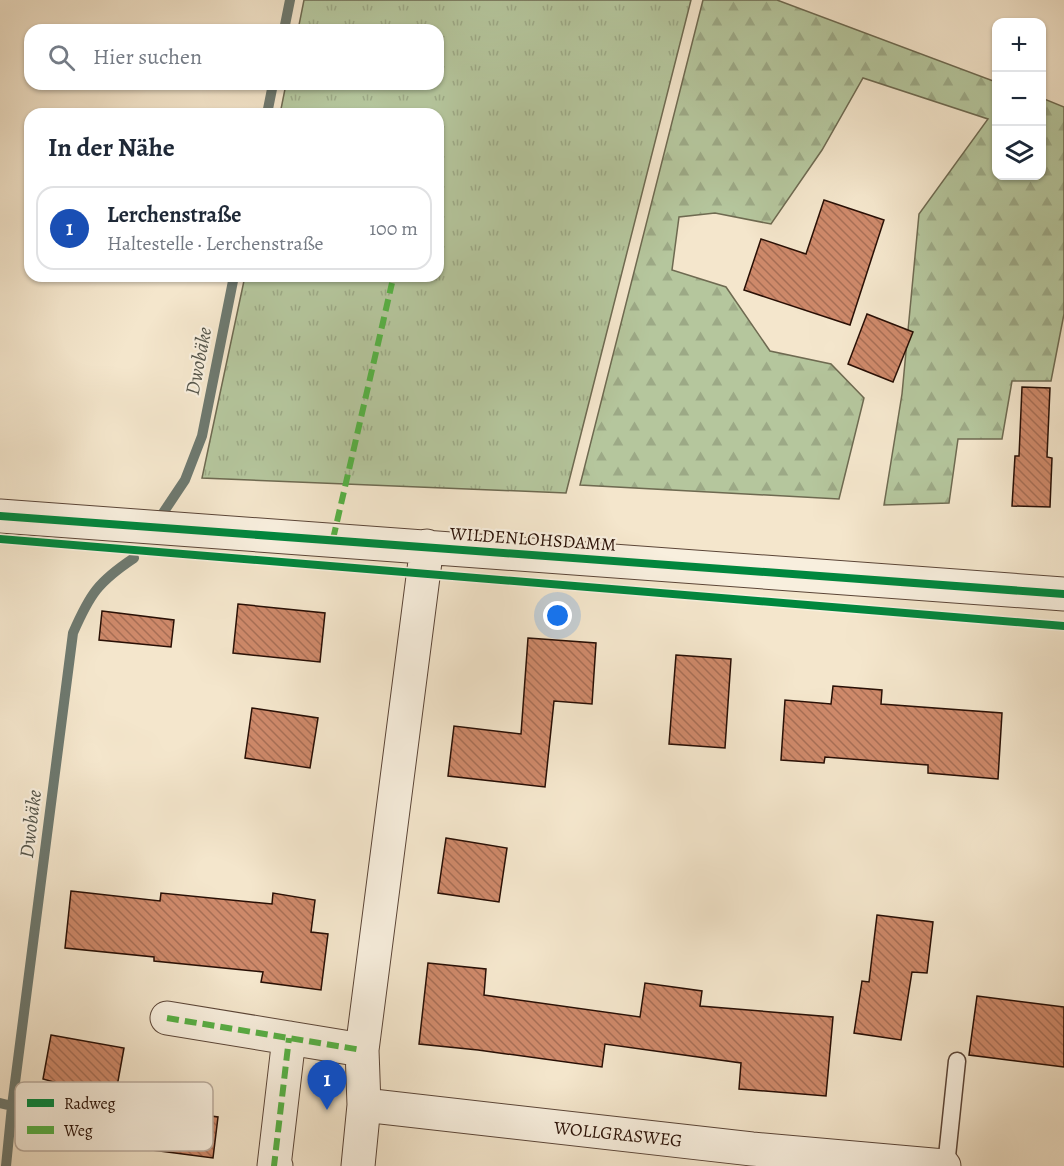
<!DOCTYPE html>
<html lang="de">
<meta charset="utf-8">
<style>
body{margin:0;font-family:Alegreya,serif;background:#f2f2f3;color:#1f2937}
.controls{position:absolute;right:18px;top:18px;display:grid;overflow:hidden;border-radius:12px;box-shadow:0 2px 4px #0004}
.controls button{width:54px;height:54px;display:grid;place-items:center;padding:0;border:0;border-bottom:2px solid #e0e1e3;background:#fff;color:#1f2937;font:30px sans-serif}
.you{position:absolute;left:558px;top:616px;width:21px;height:21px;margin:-15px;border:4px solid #fff;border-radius:50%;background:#1a73e8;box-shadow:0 0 0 9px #1a73e833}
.badge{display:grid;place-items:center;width:39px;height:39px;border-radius:50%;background:#2563eb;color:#fff;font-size:20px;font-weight:700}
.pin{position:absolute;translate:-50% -50px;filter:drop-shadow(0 2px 3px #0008)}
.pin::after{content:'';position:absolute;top:32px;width:21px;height:18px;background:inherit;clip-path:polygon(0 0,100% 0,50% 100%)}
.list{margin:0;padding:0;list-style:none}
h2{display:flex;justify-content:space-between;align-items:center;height:78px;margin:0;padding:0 24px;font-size:26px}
h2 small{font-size:20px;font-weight:400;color:#747a83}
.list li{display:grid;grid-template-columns:39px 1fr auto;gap:18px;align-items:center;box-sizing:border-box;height:84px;margin:0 12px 12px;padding:0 12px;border:2px solid #e0e1e3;border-radius:18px}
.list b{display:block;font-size:22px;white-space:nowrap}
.list p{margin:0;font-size:20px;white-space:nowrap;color:#747a83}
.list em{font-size:20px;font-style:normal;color:#747a83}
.icon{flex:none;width:33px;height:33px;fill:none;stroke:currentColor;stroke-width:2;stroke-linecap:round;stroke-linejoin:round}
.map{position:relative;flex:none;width:1064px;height:1166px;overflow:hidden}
.search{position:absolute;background:#fff;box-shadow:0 2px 4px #0004;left:24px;top:24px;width:420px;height:66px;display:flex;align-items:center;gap:15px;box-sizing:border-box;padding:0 21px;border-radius:18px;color:#747a83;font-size:22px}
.panel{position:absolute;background:#fff;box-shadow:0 2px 4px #0004;left:24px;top:108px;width:420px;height:174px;border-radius:18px}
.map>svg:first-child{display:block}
.grass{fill:url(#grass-tufts);stroke:#6e6a51;stroke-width:1.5}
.forest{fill:url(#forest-firs);stroke:#6e6a51;stroke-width:1.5}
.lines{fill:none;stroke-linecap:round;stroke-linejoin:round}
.stream{stroke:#6e796f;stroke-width:10}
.building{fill:url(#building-back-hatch);stroke:#280f05;stroke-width:1.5}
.lane-casing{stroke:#5b4537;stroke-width:19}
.street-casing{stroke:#5b4537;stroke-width:35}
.lane{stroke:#f8efde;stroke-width:16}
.street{stroke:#f8efde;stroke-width:33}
.quiet{stroke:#56b044;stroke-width:6;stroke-dasharray:12 6;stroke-linecap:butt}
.cycleway-casing{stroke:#f8efde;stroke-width:11}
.cycleway{stroke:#00873e;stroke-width:8}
.labels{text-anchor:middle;stroke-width:4.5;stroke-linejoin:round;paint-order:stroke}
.street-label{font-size:18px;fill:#280f05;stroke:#f8efde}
.water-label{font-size:20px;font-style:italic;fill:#56564b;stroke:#f8efde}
.key{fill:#f8efde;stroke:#baac9d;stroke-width:1.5}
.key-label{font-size:16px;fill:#280f05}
</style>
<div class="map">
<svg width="1064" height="1166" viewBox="0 0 1064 1166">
<defs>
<pattern id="grass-tufts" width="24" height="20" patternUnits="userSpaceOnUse" patternTransform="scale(1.5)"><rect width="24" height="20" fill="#b5c69d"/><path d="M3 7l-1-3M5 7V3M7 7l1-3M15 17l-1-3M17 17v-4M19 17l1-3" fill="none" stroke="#9ca986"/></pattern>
<pattern id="forest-firs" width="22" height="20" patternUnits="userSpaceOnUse" patternTransform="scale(1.5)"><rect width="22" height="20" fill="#b5c69d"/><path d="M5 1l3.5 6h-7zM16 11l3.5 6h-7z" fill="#9ca986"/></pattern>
<pattern id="building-back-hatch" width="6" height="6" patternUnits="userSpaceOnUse" patternTransform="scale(1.5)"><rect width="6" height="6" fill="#ce896a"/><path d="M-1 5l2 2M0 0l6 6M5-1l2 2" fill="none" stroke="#a76e55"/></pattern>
</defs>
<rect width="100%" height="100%" fill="#f4e6cc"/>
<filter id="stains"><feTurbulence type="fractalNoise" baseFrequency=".00333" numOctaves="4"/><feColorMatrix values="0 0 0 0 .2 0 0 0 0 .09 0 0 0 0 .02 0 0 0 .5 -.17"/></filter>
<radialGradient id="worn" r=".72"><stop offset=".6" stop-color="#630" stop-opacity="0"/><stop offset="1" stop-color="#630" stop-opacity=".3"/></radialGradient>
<path class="grass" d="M304,0H691L566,493L202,478L245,276H438V114H280L286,84H438V30H298Z"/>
<path class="forest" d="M703,0H777L996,82V176H1042V98L1064,107V314L1051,381H1012L1002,439H958L949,503L884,505L902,394L919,214L988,119L863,78L822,150L771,224L715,213L679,217L672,270L726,287L770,351L831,364L864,398L839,499L580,485Z"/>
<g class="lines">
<path class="stream" d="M284,30L290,0
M267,114L273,84
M161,516L185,480L202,436L234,276
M0,1103L12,1106L73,633C90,594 98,582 134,558
M6,1166L12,1106"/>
</g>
<path class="building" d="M824,200L884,220L850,325L744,290L761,239L806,254Z
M867,314L913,332L893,382L848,364Z
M1022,387L1050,388L1047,457L1052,458L1050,507L1012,506L1015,456H1019Z
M238,604L325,613L320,662L233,653Z
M102,611L174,620L171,647L99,640Z
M528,638L596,643L592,704L554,701L545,787L448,776L454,726L521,734Z
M676,655L731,659L725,748L669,744Z
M833,686L882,690L881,704L1002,713L998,779L928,773V765L825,757L824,763L781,760L785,700L831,704Z
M252,708L318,718L310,768L245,758Z
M446,838L507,848L499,902L438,893Z
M71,891L160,901L161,893L272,904L273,893L315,900L311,932L328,934L321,990L261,982L263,972L154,961V957L65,948Z
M877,915L933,922L927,973L912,972L901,1040L854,1033L862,981L869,982Z
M428,963L486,969L484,995L640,1017L645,983L702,991L700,1006L833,1017L826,1096L739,1089L741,1063L605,1044L602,1067L478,1050L419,1044Z
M977,996L1064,1007V1067L969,1055Z
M51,1035L124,1048L114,1103L218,1117L213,1158L137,1148L138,1143L46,1126L54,1082L43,1079Z"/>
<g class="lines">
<defs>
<path id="lane" d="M946,1166L957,1061"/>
<path id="street" d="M0,516L1064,594
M167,1018L362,1050
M364,1105L752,1149L944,1166
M276,1166H274L289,1038
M358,1166L364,1105L362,1050L427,546"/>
</defs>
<use href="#lane" class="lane-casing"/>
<use href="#street" class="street-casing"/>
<use href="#lane" class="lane"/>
<use href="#street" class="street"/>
<path class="quiet" d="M333,539L392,283
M167,1018L362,1050
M276,1166H274L289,1038"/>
<defs>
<path id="cycleway" d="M0,516L1064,594
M0,539L1064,626"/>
</defs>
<use href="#cycleway" class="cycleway-casing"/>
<use href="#cycleway" class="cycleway"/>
</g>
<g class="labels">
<g class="street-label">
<text transform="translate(533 539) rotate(4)" y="6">WILDENLOHSDAMM</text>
<text transform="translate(618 1134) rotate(6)" y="6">WOLLGRASWEG</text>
</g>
<g class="water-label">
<text transform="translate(198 361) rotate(-79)" y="7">Dwobäke</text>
<text transform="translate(30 824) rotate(-83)" y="7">Dwobäke</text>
</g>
</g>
<rect x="15" y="1082" width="198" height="69" rx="9" class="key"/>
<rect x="27" y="1099" width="27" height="8" fill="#00873e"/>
<rect x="27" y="1126" width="27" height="8" fill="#56b044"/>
<g class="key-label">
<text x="64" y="1109">Radweg</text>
<text x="64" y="1136">Weg</text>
</g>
<rect width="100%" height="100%" filter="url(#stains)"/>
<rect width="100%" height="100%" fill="url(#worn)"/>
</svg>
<div class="controls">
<button>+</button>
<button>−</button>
<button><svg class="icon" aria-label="layers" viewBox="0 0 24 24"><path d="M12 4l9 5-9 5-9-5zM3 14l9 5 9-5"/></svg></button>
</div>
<div class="you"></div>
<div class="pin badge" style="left:327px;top:1110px;background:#1a4fb4">1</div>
<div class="search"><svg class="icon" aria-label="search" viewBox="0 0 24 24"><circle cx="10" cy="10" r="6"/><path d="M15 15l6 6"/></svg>Hier suchen</div>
<section class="panel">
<h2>In der Nähe<small></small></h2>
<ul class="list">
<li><span class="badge" style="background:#1a4fb4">1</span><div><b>Lerchenstraße</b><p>Haltestelle · Lerchenstraße</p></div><em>100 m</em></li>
</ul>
</section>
</div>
